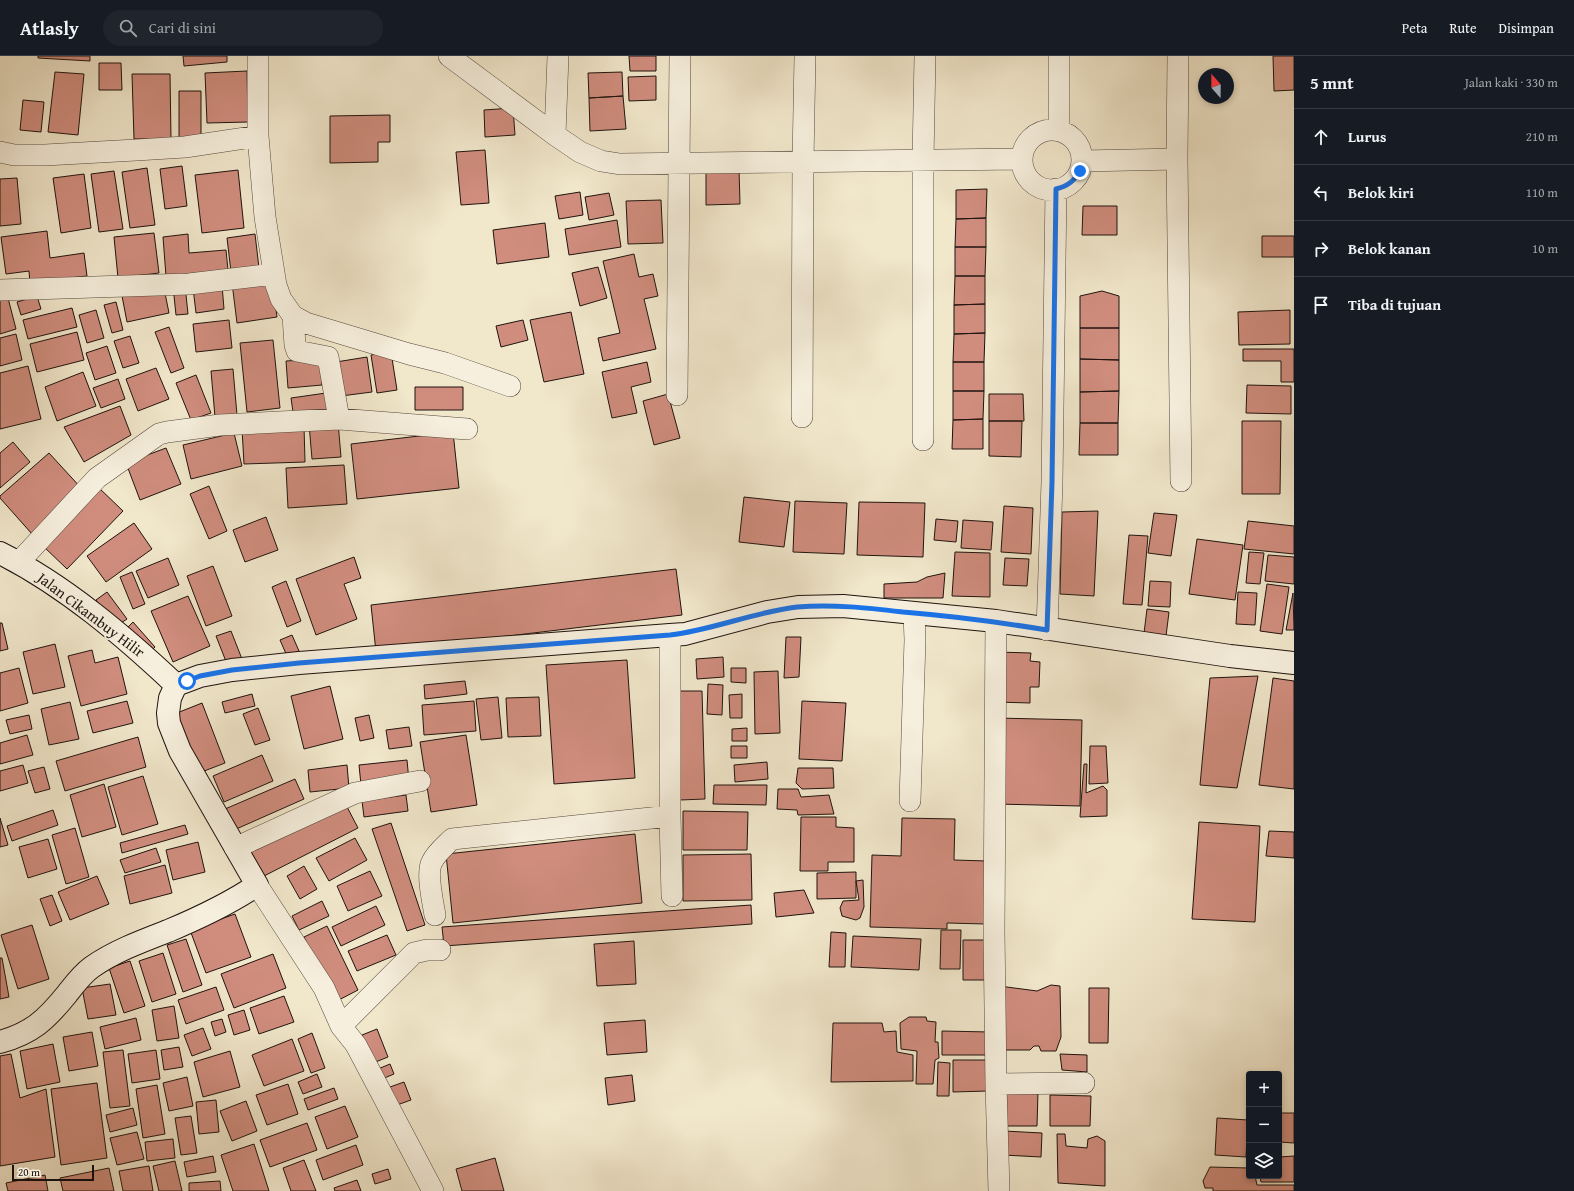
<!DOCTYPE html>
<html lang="id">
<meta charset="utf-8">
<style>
body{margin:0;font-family:"Gentium Book Plus",serif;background:#20242c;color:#f1f3f6}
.controls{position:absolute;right:12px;bottom:12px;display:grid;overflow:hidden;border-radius:4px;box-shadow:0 2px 6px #0003}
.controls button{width:36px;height:36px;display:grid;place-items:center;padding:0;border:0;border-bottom:1px solid #363941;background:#171b24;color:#f1f3f6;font:20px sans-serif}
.compass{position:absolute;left:1198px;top:12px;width:36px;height:36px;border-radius:50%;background:#171b24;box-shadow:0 2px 6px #0003;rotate:339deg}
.scale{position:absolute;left:12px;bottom:10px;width:82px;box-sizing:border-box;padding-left:4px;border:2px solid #1f130e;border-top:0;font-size:11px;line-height:14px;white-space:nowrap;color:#1f130e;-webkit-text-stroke:3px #f6efdd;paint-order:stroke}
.stop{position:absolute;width:12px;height:12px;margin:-9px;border:3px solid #1a73e8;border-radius:50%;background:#fff}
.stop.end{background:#1a73e8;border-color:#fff;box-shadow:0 1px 4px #0008}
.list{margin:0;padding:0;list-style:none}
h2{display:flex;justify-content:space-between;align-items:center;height:52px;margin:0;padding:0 16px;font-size:17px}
h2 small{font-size:13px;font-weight:400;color:#9ea1a6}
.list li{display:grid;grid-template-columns:26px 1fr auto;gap:12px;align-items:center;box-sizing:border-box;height:56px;padding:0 16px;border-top:1px solid #363941}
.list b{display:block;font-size:15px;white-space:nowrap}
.list em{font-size:13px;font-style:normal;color:#9ea1a6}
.icon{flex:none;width:22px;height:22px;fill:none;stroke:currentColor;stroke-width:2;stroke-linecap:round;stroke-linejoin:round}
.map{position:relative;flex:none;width:1294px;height:1135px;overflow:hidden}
header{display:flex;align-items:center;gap:24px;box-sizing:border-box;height:56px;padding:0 20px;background:#171b24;border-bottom:1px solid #363941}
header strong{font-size:19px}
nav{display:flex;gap:22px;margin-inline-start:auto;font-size:14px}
.search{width:280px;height:36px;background:#20242c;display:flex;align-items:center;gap:10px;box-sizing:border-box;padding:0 14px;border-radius:22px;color:#9ea1a6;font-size:15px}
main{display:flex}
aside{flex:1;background:#171b24}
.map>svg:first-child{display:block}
.building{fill:#d08d7e;stroke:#1f130e}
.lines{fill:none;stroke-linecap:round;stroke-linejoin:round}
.street-casing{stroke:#54483d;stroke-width:22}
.secondary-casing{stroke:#1f130e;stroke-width:24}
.street{stroke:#f6efdd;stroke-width:21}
.secondary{stroke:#f6efdd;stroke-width:22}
.route{stroke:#1a73e8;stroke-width:5}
.labels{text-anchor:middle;stroke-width:3.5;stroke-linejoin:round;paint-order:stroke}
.street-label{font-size:15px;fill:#1f130e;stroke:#f6efdd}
</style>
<header>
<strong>Atlasly</strong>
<div class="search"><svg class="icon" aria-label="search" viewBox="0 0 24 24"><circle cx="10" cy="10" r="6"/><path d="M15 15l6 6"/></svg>Cari di sini</div>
<nav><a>Peta</a><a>Rute</a><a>Disimpan</a></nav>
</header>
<main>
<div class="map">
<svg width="1294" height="1135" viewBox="0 0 1294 1135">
<rect width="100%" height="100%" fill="#f1e7cb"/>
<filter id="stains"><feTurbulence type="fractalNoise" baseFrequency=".005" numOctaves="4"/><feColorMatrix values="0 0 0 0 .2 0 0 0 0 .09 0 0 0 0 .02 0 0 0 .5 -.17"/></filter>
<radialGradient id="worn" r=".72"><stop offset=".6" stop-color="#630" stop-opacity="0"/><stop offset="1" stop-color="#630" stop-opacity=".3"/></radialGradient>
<path class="building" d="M38,0H90V5L38,2Z
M183,0H227V6L184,10Z
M629,0H656V15H630Z
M1273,0H1294V34L1274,35Z
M99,7H121L122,34H99Z
M247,15L248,66L207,67L205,17Z
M55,16L84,18L78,79L48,76Z
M622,16L623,40L589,42L588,17Z
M132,18H170L171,83H134Z
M656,20V44L629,45L628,21Z
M179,35H201V84H179Z
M623,40L626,73L590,75L589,42Z
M23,44L44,46L41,76L20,74Z
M513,52L515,79L485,81L484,54Z
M390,59V86H378V106L330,107V60Z
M485,94L489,147L461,149L456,96Z
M182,110L187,150L165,153L160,113Z
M147,112L155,169L130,172L122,116Z
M739,113L740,148L706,149V114Z
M238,114L244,172L202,177L195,119Z
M114,115L123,173L99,176L91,118Z
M84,118L91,172L61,177L53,122Z
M17,122L21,168L0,170V123Z
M987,133L986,162L956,163V134Z
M580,136L583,159L559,163L555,140Z
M609,137L614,159L589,164L585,141Z
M661,144L663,187L628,188L626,145Z
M1083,150H1117V179H1082Z
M986,162V191H955L956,163Z
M617,164L621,191L569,199L565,173Z
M545,167L549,201L497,208L493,174Z
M47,175L50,202L84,197L87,220L30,227L29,215L6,218L1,181Z
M154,177L159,217L118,222L114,181Z
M188,178L189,197L226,194L228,214L166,220L163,181Z
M255,178L259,212L231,216L227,182Z
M1262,180H1294V201H1262Z
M955,191H986L985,220H955Z
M634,198L639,221L653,218L658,240L644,243L656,293L603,305L598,282L620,277L603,205Z
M598,211L607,242L580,250L572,217Z
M955,220H985V248L954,249Z
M272,222L277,261L237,267L232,227Z
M185,229L188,258L176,259L173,230Z
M222,229L224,253L196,257L193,232Z
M164,232L169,257L127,266L122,240Z
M1102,235L1119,240V272H1080V240Z
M37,240L41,253L21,259L17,246Z
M8,242L16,273L0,278V244Z
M116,246L123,274L112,277L104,249Z
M985,248V277L954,278V249Z
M72,252L77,271L28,283L23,264Z
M96,254L104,282L87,287L79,259Z
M1290,254V288L1239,289L1238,256Z
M571,256L584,318L544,326L530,264Z
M229,264L232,292L196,296L193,268Z
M523,264L528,284L501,291L496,270Z
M169,271L184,312L171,317L155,276Z
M1080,272H1119V304L1080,303Z
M77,276L84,304L37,316L30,288Z
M985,277L984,306H953L954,278Z
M16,278L22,304L0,310V282Z
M130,280L139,307L123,312L114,285Z
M273,284L280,352L247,356L240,287Z
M107,290L116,317L95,324L86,297Z
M1243,293H1294V326H1281V305H1243Z
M391,296L397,334L377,337L371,299Z
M367,301L372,336L341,340L336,306Z
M320,303L322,329L288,332L286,305Z
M1080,303L1119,304V335L1080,336Z
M647,306L651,326L631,331L637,357L612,362L602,316Z
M953,306H984V335H953Z
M28,310L41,363L0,373V317Z
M156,312L169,343L138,355L126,323Z
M233,313L237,359L215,361L211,315Z
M83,316L96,350L57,365L45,331Z
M196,319L211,357L191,364L176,327Z
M118,323L125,343L101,352L93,332Z
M1247,329L1291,330V358L1246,357Z
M415,331H463V354H415Z
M953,335H984L983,363L953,364Z
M1119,335L1118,367H1080V336Z
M326,337L329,359L294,363L291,342Z
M668,338L680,382L654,389L643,345Z
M989,338H1023L1024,365H989Z
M120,350L131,379L84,406L64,371Z
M983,363V393H952L953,364Z
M989,365H1022L1021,401L989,400Z
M1242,365H1281L1280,438H1242Z
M338,366L341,401L312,403L309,368Z
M1080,367H1118V399H1079Z
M304,370L305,406L244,408L242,373Z
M453,376L459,432L357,443L351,388Z
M234,377L242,410L191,423L183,389Z
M13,386L30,406L0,432V397Z
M166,392L181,428L140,444L126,407Z
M49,397L82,433L32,478L0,442V440Z
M344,409L347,448L288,452L286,412Z
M97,430L123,455L67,513L42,489Z
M209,430L227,475L209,483L190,438Z
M744,441L790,446L784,491L739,486Z
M795,445L847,447L844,498L793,496Z
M859,446L925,447L923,501L857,499Z
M1004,450L1033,452L1031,498L1001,496Z
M1098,455L1094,540L1060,538L1062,456Z
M1154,457L1177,459L1171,500L1148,497Z
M266,461L278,494L245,506L233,474Z
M936,463L958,465L956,486L934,484Z
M963,464L993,466L991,494L961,492Z
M1248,465L1294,470V498L1244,493Z
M134,467L152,493L106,526L87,500Z
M1129,479L1148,480L1142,549L1123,548Z
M1197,483L1243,489L1235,544L1189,538Z
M955,496L990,497V541L952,540Z
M1249,496L1264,497L1260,528L1246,527Z
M1268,499L1294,501V528L1265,525Z
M354,501L361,522L344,528L357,563L316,579L296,523Z
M168,502L179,529L148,542L136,515Z
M1005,502L1029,503L1027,530L1003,529Z
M213,510L232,560L206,570L187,520Z
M676,513L682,559L376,596L371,549Z
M132,516L145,548L133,553L120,521Z
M945,517L943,542H884V528L917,526L927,521Z
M286,525L301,565L287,571L272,531Z
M1150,525L1171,526L1170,551L1148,550Z
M1267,528L1289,531L1282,578L1260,575Z
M107,536L127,563L115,571L96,544Z
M1238,536L1257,537L1255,569L1236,568Z
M1293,537L1294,574H1286Z
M188,540L210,590L173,606L151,555Z
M1147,553L1169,556L1166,580L1144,577Z
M133,566L155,591L148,598L126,573Z
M0,567H2L8,593L0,595Z
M231,575L242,603L227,608L216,580Z
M292,579L299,595L287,600L280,584Z
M786,581H801L799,621L784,622Z
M55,588L65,631L33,638L23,596Z
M92,594L95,607L118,601L127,638L81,650L68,600Z
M997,596L1031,597L1030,605L1040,606L1039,631H1030V647L996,646Z
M723,601L724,621L697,623L696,603Z
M627,604L635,722L554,728L546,609Z
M19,612L28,647L0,655V617Z
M731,612H746V627L731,626Z
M778,615L780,677L755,678L754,616Z
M1258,620L1237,732L1200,729L1210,622Z
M1273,622L1294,625V733L1259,729Z
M465,625L467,638L425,643L424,629Z
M708,628L723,629L722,659L707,658Z
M330,630L343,683L304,693L291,640Z
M677,635H702L705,743L680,744Z
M252,638L255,650L225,657L222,646Z
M742,638V662H730L729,639Z
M498,641L502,682L481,684L476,643Z
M539,641L541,680L508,681L506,642Z
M127,645L133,667L93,677L87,655Z
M474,645L476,675L424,679L422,649Z
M802,645L846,647L842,705L799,703Z
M70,646L79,683L49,689L41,653Z
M202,647L225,707L199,717L177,657Z
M258,652L270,684L255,689L243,658Z
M29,659L32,673L10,678L6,664Z
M369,659L374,682L360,685L355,662Z
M997,662L1082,664L1080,750L996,748Z
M409,671L412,690L389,693L386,674Z
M747,672V685H732V673Z
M27,679L33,699L0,708V687Z
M466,679L477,749L431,756L420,686Z
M138,681L146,711L65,735L56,705Z
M731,690H747V702H731Z
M1090,690H1106L1108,727L1089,728Z
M262,699L273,725L224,746L213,720Z
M407,704L409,725L361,729L359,709Z
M767,706L768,723L735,726L734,709Z
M1084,708H1087L1086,737L1103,730L1107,734V760L1080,761Z
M23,709L28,727L0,735V715Z
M347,709L349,732L310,736L308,714Z
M44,711L50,733L35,737L28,715Z
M798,712H833L834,732L802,733L796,727Z
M143,720L158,768L122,779L108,731Z
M295,723L304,743L234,774L225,753Z
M104,728L116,771L82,781L70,739Z
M714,729H767L766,749L713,748Z
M778,733H798L801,741L829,739L834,758L798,759L797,754L777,753Z
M406,739L408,755L364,761L362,745Z
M345,747L358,772L264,820L251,796Z
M53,754L58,769L12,785L7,770Z
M683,755L748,756L747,794H683Z
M801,761H836V771L854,772V806H828V815H800Z
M0,762L8,789L0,791Z
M902,762L955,763L954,804L987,805L985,868L947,867V873L870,871L872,799L901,800Z
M1199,766L1260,770L1255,866L1192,863Z
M391,767L425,869L407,875L372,773Z
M185,769L188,778L122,797L120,787Z
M75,772L89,821L66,828L52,779Z
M1269,775L1294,776V802L1266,800Z
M635,778L642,847L453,867L446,798Z
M355,782L367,804L329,825L316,802Z
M48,783L57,813L28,822L19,791Z
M198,786L205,816L173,824L166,794Z
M156,792L161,806L125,817L120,804Z
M751,798L752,844L683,845V799Z
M165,809L172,837L130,848L124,820Z
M304,810L317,833L300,843L287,820Z
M370,815L382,840L348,855L337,830Z
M856,816V842L817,843V817Z
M97,820L109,848L70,864L58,836Z
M863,824L864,851L860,862L856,864L842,860L840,852L843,845L859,844L856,825Z
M804,834L814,857L776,861L774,837Z
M52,839L62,865L50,870L40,843Z
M322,845L329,860L299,874L292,860Z
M751,849L752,868L444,890L442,871Z
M376,850L385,869L341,890L332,871Z
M235,858L251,901L206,917L190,874Z
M32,869L49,923L18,933L1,879Z
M327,870L358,934L335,946L304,881Z
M941,874H961L960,913H940Z
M831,876L846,877L845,911H829Z
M387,879L396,899L357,915L348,895Z
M853,880L921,883L919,914L851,911Z
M186,883L202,929L183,936L167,889Z
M963,884H986L985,924H963Z
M634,885L636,928L597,930L594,888Z
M163,897L176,938L152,946L139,905Z
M273,898L286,932L234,952L221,918Z
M0,902H2L9,941L0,943Z
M130,905L145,950L124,957L109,912Z
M110,928L116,959L88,963L82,932Z
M1051,929L1060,930L1061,981L1056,995H1041L1039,990H1034L1030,994H1003L999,930L1037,935Z
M216,931L224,954L186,968L178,944Z
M1089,932H1109L1108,987H1089Z
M284,940L294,966L259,978L250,952Z
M174,950L179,982L157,985L152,954Z
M244,954L250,974L234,979L228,959Z
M909,961H926L927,965L936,966L935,986H938L939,1002L935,1004L933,1028H916L917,995L901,993L900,967Z
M136,962L141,984L105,993L100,971Z
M222,963L226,976L215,980L211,966Z
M645,964L647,996L607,999L604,967Z
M833,967H882L884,976L896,975L897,996L913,999V1025L831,1026Z
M203,972L211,993L192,1000L184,979Z
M377,973L388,1001L373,1007L362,979Z
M942,975L990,976V999H942Z
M92,976L98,1010L69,1015L63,981Z
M312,977L325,1012L311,1017L298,983Z
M292,983L304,1015L264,1030L252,999Z
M53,988L60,1026L27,1033L20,995Z
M179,991L183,1011L164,1014L161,994Z
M123,994L130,1050L110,1052L103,996Z
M156,994L160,1023L132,1027L128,998Z
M230,995L240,1031L203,1041L194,1006Z
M11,998L20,1042L46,1033L55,1101L0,1110V1000Z
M1060,998L1087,999V1016L1062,1014Z
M953,1004H988V1035L953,1036Z
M938,1006L950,1007L949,1040H937Z
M390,1008L394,1018L382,1023L378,1013Z
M317,1018L322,1031L303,1038L298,1026Z
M632,1019L635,1045L608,1049L605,1022Z
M187,1021L193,1050L169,1055L163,1027Z
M404,1026L411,1044L397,1049L390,1031Z
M97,1027L107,1102L61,1109L51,1033Z
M288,1028L298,1058L267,1069L256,1039Z
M157,1029L165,1078L143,1082L136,1033Z
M334,1032L338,1043L308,1054L304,1043Z
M1002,1036H1038L1037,1070H1001Z
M1050,1039L1091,1040L1090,1070H1050Z
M216,1044L219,1076L199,1078L196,1046Z
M246,1045L257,1075L232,1085L220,1055Z
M345,1050L358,1081L327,1093L315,1061Z
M133,1052L137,1069L110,1076L106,1059Z
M1279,1057H1294V1087L1279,1086Z
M191,1060L197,1097L181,1099L175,1062Z
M1217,1062L1248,1064L1246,1101L1215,1099Z
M307,1067L317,1094L270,1111L260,1084Z
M1004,1075L1042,1077L1041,1101L1003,1099Z
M137,1076L144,1103L117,1109L110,1082Z
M1057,1078H1065L1066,1090L1087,1092L1088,1083L1097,1080L1105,1085V1130L1058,1127Z
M173,1083L175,1102L147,1105L145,1086Z
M254,1088L269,1135H233L221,1099Z
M356,1089L363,1109L323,1124L316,1104Z
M213,1100L216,1116L187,1121L184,1106Z
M1294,1100V1126H1261L1260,1120H1279V1101Z
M495,1102L504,1135H462L456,1113Z
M304,1104L316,1135H291L283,1112Z
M175,1105L182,1135H159L153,1110Z
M149,1110L153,1135H123L119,1115Z
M1210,1111L1249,1112V1120H1255L1257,1129H1294V1135H1213V1132H1205L1203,1125Z
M109,1112L114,1135H63L60,1122Z
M388,1113L391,1123L375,1128L372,1118Z
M45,1119L48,1135H8L6,1127Z
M357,1124L361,1135H335L334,1132Z
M220,1125L221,1135H189V1127Z"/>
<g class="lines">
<defs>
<path id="street" d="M258,0V80L261,115L265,161L276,229L281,243L293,260L306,267L409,298L445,307L510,330
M449,0L555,79L580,96L601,105L620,108L1022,103
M1178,0L1177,103L1181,425
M1022 104a30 30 0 1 1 60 0a30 30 0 1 1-60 0Z
M1059,75V0
M555,79L558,0
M0,96L14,99H45L136,94L185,91L258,80
M1083,105L1177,103
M0,234L189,228L274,218
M293,260L295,289L297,295L328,301L339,363
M677,339L680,0
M802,361L803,105L805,0
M923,384V104L925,0
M19,506L97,422L159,378L167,376L220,369L339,363L467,373
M996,565L994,875L996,1028L999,1135
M1047,574L1052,426L1056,133
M670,579V760L672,840
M910,745L915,584L914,557
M235,792L355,737L420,725
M257,829L324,932L341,970L356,989L433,1135
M435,859C433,847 426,816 432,806C436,797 445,790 452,783L670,760
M341,970L414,897L427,894H440
M996,1028L1084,1027"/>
<path id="secondary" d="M0,497C64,529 124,580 176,629
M0,986C32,977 46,964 67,938C74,929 82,918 92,911C115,895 142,885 168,875C199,862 229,848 257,829L180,695L169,667L168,657L170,642L176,629L200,620L232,614L299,607L670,579L685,578L767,556L798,551L843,550L996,565L1230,600L1294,607"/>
</defs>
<use href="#street" class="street-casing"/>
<use href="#secondary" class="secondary-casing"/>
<use href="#street" class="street"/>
<use href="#secondary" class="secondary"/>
</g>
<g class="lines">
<path class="route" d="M187,625L200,620L232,614L299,607L670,579C713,574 754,556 797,551C833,548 868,552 903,556C951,560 999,566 1047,574L1052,426L1056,133C1068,130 1074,125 1080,115"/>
</g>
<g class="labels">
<g class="street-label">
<text transform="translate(91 559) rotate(37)" y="5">Jalan Cikambuy Hilir</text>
</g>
</g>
<rect width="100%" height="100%" filter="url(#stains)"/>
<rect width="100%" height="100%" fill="url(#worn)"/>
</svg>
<div class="controls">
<button>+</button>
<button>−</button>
<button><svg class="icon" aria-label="layers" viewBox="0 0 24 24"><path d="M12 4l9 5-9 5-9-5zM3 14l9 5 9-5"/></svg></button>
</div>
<svg class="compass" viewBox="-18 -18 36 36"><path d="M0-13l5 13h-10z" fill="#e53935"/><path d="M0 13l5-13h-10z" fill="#9ea1a6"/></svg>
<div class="scale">20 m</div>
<div class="stop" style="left:187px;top:625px"></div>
<div class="stop end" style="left:1080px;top:115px"></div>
</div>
<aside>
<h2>5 mnt<small>Jalan kaki · 330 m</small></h2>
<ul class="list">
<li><svg class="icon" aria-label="ahead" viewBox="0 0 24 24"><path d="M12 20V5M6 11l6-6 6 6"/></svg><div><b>Lurus</b></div><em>210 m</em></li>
<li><svg class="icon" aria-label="left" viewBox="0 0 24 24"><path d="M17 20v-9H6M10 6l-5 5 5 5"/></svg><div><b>Belok kiri</b></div><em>110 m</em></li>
<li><svg class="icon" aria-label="right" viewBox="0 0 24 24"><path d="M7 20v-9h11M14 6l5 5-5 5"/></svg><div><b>Belok kanan</b></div><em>10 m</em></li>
<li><svg class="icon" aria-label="arrive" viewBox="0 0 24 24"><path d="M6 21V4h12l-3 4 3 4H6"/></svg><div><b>Tiba di tujuan</b></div></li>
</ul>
</aside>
</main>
